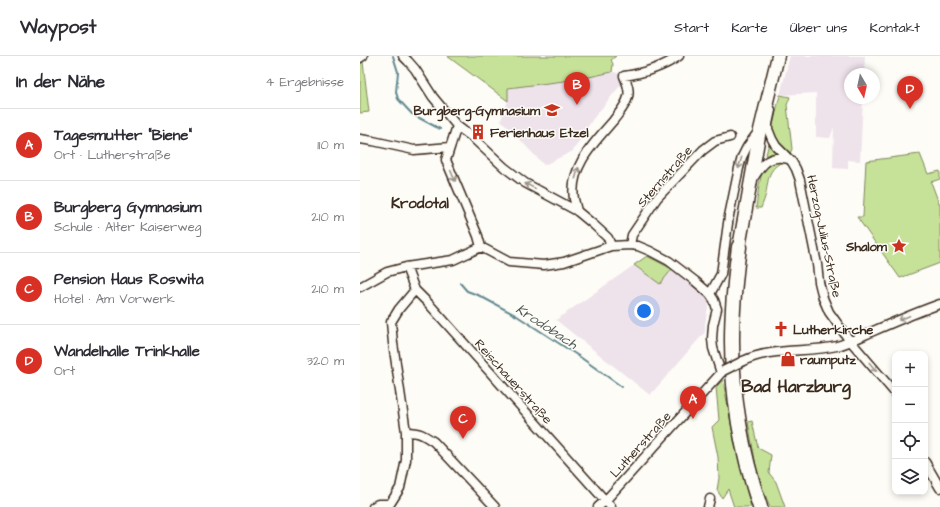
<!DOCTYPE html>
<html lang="de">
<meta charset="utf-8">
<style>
body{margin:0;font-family:"Architects Daughter",sans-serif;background:#f2f2f3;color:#2b2b33}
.controls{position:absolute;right:12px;bottom:12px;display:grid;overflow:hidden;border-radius:8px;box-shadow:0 2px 6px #0003}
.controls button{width:36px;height:36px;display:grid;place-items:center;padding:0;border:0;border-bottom:1px solid #e1e1e2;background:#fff;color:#2b2b33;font:20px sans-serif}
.compass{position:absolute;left:484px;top:12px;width:36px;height:36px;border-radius:50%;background:#fff;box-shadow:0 2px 6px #0003;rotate:171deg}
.you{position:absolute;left:284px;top:255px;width:14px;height:14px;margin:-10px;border:3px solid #fff;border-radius:50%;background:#1a73e8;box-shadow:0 0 0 6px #1a73e833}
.badge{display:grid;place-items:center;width:26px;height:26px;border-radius:50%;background:#d93025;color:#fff;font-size:13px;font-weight:700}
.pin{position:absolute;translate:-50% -33px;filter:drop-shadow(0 1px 2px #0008)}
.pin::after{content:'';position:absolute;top:21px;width:14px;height:12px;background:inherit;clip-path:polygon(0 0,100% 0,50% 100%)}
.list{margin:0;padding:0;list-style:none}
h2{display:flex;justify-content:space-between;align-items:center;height:52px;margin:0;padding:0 16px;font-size:17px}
h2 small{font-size:13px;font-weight:400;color:#7c7c81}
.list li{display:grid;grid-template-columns:26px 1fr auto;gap:12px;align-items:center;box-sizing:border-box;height:72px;padding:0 16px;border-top:1px solid #e1e1e2}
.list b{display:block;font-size:15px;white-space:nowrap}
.list p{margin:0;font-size:13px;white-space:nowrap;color:#7c7c81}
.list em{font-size:13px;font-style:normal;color:#7c7c81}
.icon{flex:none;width:22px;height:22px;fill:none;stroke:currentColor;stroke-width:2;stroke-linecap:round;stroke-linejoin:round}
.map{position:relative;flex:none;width:580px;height:451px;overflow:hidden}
header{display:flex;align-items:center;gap:24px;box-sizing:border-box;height:56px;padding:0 20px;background:#fff;border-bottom:1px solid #e1e1e2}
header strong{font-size:19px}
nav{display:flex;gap:22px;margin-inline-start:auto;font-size:14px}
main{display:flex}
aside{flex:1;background:#fff}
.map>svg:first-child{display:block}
.built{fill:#eee2eb}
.green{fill:#c6e299;stroke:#80865c}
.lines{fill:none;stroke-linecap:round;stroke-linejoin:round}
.stream{stroke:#638990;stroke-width:2}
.street-casing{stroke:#3b2a1e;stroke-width:11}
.primary-casing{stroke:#3b2a1e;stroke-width:15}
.highway-casing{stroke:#3b2a1e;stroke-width:17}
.street{stroke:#fdfcf7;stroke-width:8}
.primary{stroke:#fdfcf7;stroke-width:12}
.highway{stroke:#fdfcf7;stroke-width:14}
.street-bridge-casing{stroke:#3b2a1e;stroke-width:11;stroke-linecap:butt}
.street-bridge{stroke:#fdfcf7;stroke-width:8}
.oneway{stroke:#9c938a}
.labels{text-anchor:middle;stroke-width:3;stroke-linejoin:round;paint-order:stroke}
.poi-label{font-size:13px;font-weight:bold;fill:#3b2a1e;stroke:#fdfcf7;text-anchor:start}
.street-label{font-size:13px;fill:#3b2a1e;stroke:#fdfcf7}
.water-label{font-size:14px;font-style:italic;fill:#4f5a57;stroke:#fdfcf7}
.quarter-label{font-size:15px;font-weight:bold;fill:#3b2a1e;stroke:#fdfcf7}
.district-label{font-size:17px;font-weight:bold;fill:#3b2a1e;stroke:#fdfcf7}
</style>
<header>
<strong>Waypost</strong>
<nav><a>Start</a><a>Karte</a><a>Über uns</a><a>Kontakt</a></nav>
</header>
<main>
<aside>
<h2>In der Nähe<small>4 Ergebnisse</small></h2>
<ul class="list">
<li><span class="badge">A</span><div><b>Tagesmutter &quot;Biene&quot;</b><p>Ort · Lutherstraße</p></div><em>110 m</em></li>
<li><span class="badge">B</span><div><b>Burgberg Gymnasium</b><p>Schule · Alter Kaiserweg</p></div><em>210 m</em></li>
<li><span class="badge">C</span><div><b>Pension Haus Roswita</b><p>Hotel · Am Vorwerk</p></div><em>210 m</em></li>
<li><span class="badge">D</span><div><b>Wandelhalle Trinkhalle</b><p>Ort</p></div><em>320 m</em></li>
</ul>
</aside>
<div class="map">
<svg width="580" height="451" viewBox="0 0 580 451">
<rect width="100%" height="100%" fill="#fdfcf7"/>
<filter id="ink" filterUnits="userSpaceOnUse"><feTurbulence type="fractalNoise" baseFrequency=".025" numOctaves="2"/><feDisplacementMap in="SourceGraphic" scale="8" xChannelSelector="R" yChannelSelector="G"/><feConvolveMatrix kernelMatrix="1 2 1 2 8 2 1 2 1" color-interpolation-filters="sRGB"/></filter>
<g filter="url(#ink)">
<path class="built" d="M430,0H505L504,18H490V42H503L500,105L488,104V113L473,112L474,71L470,82L456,81V37L420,39Z
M252,16L258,17L263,26L232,64L213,95L184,109L141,64L148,45V32L220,23Z
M287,200L312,213L343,237L349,245L345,268V276L290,339L196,264Z"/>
<path class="green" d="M87,0H256L251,4L253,8L252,16L220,23L148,32V45Z
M3,6L9,56L0,57V8Z
M420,39L430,41L427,49L432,93C427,108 417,105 411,116C408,121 407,131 406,137C405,142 403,147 401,152H396L399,129Z
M560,98L568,118L580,115V123L571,126L580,150V207L540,222L497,161H503L506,105Z
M287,200L312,213L300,228L274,209Z
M363,324L375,389L391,451H374L368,433L362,442L357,434L359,422L358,401L352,371L359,364L356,331Z
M392,365L398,392L411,399L409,417L416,426L425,451H410L398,421L388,366Z"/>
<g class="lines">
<path class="stream" d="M33,0L38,16L36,36L38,43L52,58L63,64L80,73
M100,227L107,235L118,239L157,260L220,301L262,331"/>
<defs>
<path id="street" d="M43,0L48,5L55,13L73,41L97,70L113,82L144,111L165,127L217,155L234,169L248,182L251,190
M0,2L3,0
M407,45L411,54L408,68V73L412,83L416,90L432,106L436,113L440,124L457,208L459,226L463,242L469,256L487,281L535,337
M97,70L86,104L118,180L121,191
M0,83L13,85L54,94L90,91
M394,121C403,107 410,98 428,103
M217,155C216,151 215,147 214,143C209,111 234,87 253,65C258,58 266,50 268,41C270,34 267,27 264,20C284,17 302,12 319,0
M270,189L272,179L297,142L319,119L343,94L355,85L370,81
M46,211L55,234L69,248L251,451
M0,231L27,216L46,211L93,204L121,191L149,206L184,209L204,206L251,190L270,189L278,190L290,195L309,205L335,225L350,238L354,244L357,253L353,269L352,283L353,292L361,317
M350,238L361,218L369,160L379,112L382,101L387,91L398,76
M383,305C413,291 446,297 477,290C489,287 500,281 511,276C534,266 557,256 580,248
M46,376C60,376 64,379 74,386L135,451
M565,406L580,432
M13,451L18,448H30L40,432L46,404V376L33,287L31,266L39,253L55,234
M238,451L245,445L361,317L363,315
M348,451L350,443"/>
<path id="primary" d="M379,191L400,74L418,0"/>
<path id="highway" d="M379,191C375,222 372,254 372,285C372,342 382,397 400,451"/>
</defs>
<use href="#street" class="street-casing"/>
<use href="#primary" class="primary-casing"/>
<use href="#highway" class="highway-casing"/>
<use href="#street" class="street"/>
<use href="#primary" class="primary"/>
<use href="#highway" class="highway"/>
<defs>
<path id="street-bridge" d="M363,315L383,305"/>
</defs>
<use href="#street-bridge" class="street-bridge-casing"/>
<use href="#street-bridge" class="street-bridge"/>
</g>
<defs><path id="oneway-shaft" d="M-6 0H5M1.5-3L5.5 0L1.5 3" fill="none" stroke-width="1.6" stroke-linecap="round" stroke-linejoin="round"/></defs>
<g class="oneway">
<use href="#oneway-shaft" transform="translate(380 107) rotate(106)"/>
<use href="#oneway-shaft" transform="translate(217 117) rotate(-74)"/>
<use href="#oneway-shaft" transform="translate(93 120) rotate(67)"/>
<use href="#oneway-shaft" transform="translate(170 130) rotate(-152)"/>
<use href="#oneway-shaft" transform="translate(544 262) rotate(157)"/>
<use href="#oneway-shaft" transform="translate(513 311) rotate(50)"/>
</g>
</g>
<defs>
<symbol id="school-bare" viewBox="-9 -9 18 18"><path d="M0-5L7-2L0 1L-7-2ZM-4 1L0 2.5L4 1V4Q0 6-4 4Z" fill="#c8321e" stroke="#fdfcf7" stroke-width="2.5" paint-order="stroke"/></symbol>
<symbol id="building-bare" viewBox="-9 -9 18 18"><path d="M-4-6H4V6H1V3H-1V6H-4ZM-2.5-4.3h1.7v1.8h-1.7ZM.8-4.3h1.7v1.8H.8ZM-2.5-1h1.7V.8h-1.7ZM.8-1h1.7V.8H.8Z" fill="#c8321e" stroke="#fdfcf7" stroke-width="2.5" paint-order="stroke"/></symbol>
<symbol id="sight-bare" viewBox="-9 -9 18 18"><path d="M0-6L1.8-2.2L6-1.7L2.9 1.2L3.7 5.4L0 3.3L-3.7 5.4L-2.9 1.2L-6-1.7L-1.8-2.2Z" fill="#c8321e" stroke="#fdfcf7" stroke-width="2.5" paint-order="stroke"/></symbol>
<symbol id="church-bare" viewBox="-9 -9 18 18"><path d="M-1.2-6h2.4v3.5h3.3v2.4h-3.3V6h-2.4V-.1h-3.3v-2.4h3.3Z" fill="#c8321e" stroke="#fdfcf7" stroke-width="2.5" paint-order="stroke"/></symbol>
<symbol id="shop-bare" viewBox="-9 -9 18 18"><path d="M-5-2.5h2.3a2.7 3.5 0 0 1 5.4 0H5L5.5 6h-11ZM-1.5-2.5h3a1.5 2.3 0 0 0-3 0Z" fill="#c8321e" stroke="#fdfcf7" stroke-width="2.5" paint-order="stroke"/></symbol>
</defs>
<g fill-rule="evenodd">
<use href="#school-bare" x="181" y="43" width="22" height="22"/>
<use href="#building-bare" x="107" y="65" width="22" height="22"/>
<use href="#sight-bare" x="528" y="179" width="22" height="22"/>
<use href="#church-bare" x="410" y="262" width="22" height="22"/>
<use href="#shop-bare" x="417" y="292" width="22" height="22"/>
</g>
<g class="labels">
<g class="poi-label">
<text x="180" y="59" text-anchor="end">Burgberg-Gymnasium</text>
<text x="130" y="81">Ferienhaus Etzel</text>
<text x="527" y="195" text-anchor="end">Shalom</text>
<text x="433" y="278">Lutherkirche</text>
<text x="440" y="308">raumputz</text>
</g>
<g class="street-label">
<text transform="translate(304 120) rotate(-49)" y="5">Sternstraße</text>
<text transform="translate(465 180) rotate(78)" y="5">Herzog-Julius-Straße</text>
<text transform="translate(154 325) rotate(48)" y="5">Reischauerstraße</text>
<text transform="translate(280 388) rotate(-48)" y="5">Lutherstraße</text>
</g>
<g class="water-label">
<text transform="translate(187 270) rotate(33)" y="5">Krodobach</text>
</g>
<g class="quarter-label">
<text x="60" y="152">Krodotal</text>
</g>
<g class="district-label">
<text x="436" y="336">Bad Harzburg</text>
</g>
</g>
</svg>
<div class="controls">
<button>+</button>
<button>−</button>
<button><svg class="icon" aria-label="locate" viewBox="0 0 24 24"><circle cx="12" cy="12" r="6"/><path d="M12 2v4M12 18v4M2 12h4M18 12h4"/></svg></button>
<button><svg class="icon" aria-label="layers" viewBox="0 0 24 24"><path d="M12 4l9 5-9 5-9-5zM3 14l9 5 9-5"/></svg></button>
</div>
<svg class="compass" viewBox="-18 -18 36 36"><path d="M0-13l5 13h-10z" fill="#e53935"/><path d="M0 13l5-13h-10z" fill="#7c7c81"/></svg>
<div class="you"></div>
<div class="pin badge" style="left:333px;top:363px">A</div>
<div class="pin badge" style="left:217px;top:49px">B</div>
<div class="pin badge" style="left:103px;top:383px">C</div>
<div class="pin badge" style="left:550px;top:53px">D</div>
</div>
</main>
